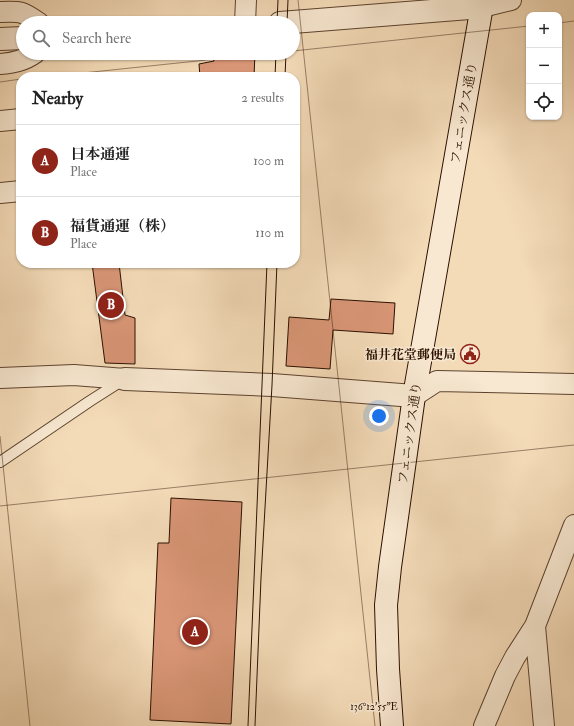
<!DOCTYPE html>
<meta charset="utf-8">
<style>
body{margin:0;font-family:"IM FELL Double Pica","Noto Serif JP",serif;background:#f2f2f2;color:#222}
.controls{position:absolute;right:12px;top:12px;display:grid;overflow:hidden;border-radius:8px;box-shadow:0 1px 3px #0004}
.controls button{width:36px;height:36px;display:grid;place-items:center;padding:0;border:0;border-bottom:1px solid #e0e0e0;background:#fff;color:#222;font:20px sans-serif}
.you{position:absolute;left:379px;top:416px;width:14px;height:14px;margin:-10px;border:3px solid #fff;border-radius:50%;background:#1a73e8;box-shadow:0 0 0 6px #1a73e833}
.badge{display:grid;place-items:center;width:26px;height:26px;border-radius:50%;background:#8f2418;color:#fff;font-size:13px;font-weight:700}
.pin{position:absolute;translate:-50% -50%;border:2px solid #fff;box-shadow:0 1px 4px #0006}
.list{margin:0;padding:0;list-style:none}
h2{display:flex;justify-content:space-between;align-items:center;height:52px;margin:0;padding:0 16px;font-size:17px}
h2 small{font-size:13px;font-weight:400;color:#767676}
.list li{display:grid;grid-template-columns:26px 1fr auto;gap:12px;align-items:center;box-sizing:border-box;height:72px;padding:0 16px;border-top:1px solid #e0e0e0}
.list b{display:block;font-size:15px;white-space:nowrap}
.list p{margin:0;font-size:13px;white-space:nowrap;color:#767676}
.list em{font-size:13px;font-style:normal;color:#767676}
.icon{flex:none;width:22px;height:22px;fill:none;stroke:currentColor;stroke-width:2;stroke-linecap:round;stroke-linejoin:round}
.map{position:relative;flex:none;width:574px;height:726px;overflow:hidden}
.search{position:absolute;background:#fff;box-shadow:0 1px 3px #0004;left:16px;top:16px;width:284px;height:44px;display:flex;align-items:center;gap:10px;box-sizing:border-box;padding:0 14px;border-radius:22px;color:#767676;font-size:15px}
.panel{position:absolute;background:#fff;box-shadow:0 1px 3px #0004;left:16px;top:72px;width:284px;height:196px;border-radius:16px}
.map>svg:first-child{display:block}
.building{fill:#d99676;stroke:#2b1000}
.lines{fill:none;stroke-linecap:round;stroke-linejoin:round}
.service-casing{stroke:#5d432e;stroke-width:12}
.minor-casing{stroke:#5d432e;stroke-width:22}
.tertiary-casing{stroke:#5d432e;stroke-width:24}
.secondary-casing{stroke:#2b1000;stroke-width:24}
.service{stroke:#f8e8d1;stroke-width:10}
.minor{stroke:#f8e8d1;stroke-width:20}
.tertiary{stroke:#f8e8d1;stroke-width:22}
.secondary{stroke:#f8e8d1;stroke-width:22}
.tram{stroke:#2b1000;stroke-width:1}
.ticks{fill:none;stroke:#2b1000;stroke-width:1;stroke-opacity:0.45}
.labels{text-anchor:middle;stroke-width:3;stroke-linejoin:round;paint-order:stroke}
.street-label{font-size:13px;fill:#2b1000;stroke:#f8e8d1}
.poi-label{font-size:13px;font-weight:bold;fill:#2b1000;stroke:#f8e8d1;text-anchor:end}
.ticks-label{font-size:10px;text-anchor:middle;fill:#2b1000;stroke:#f8e8d1;stroke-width:3;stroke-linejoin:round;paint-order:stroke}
</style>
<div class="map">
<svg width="574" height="726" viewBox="0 0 574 726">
<rect width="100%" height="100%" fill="#f4dbb8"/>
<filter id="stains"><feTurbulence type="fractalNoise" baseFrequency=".005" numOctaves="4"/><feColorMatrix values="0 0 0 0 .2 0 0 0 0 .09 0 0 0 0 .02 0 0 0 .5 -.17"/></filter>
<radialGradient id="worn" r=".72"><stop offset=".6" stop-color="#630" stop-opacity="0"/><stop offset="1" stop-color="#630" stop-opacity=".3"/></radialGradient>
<path class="building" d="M212,53H255L254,77H200L199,64L214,61Z
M92,263H119L125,315L135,318V364L105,363Z
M331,299L395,303L393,334L333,330L330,369L286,366L289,317L329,320Z
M171,498L242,502L231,724L150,720L158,543H169Z"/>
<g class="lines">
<defs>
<path id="service" d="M0,462L90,401L123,380"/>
<path id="minor" d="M482,7L511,0
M0,12C21,11 22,11 39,23
M245,23L246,0
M0,64C13,63 24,61 35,53
M0,121L21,119
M0,193L21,191
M0,378L74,375L125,379
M414,396L437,381L574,384
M535,626L544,726
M484,726L505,676L515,657L535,626L574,525"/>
<path id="tertiary" d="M280,23L482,7
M0,39L23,38
M125,379L272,385L414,396"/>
<path id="secondary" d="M392,726L388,669L386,605L390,567L414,396L483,0"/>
</defs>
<use href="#service" class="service-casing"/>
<use href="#minor" class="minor-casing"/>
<use href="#tertiary" class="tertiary-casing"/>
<use href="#secondary" class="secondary-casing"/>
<use href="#service" class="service"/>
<use href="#minor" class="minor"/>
<use href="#tertiary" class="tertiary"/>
<use href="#secondary" class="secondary"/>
<path class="tram" d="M277,23L278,0
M287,23L288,0
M275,77L276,53
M285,77L286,53
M248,726L267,263
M255,726L261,578L272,385L277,263"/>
</g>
<path class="ticks" d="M298,0L375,726M559,23L574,21M293,51L529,26M45,77L273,53M0,82L21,79M0,436L30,726M0,506L574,445"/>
<defs>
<symbol id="civic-ring" viewBox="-11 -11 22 22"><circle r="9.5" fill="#f8e8d1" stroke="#8f2418" stroke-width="1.5"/><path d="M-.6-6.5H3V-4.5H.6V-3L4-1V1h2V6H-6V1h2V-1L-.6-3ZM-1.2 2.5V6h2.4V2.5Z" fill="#8f2418"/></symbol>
</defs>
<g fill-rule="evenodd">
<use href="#civic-ring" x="459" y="343" width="22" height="22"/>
</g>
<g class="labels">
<g class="street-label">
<text transform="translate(463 113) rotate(-80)" y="5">フェニックス通り</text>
<text transform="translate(409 433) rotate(-82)" y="5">フェニックス通り</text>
</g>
<g class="poi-label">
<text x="456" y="359">福井花堂郵便局</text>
</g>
</g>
<g class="ticks-label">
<text x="374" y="710">136°12'55"E</text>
</g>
<rect width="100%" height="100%" filter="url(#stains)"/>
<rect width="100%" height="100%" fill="url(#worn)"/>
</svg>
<div class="controls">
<button>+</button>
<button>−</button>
<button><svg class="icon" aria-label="locate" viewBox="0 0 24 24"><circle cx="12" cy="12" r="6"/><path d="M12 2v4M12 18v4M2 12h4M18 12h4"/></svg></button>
</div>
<div class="you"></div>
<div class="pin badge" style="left:195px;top:632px">A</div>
<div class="pin badge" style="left:111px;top:305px">B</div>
<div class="search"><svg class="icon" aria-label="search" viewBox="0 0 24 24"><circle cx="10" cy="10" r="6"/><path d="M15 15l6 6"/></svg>Search here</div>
<section class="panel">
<h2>Nearby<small>2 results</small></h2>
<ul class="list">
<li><span class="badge">A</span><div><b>日本通運</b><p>Place</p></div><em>100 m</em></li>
<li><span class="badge">B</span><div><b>福貨通運（株）</b><p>Place</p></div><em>110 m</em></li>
</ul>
</section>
</div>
